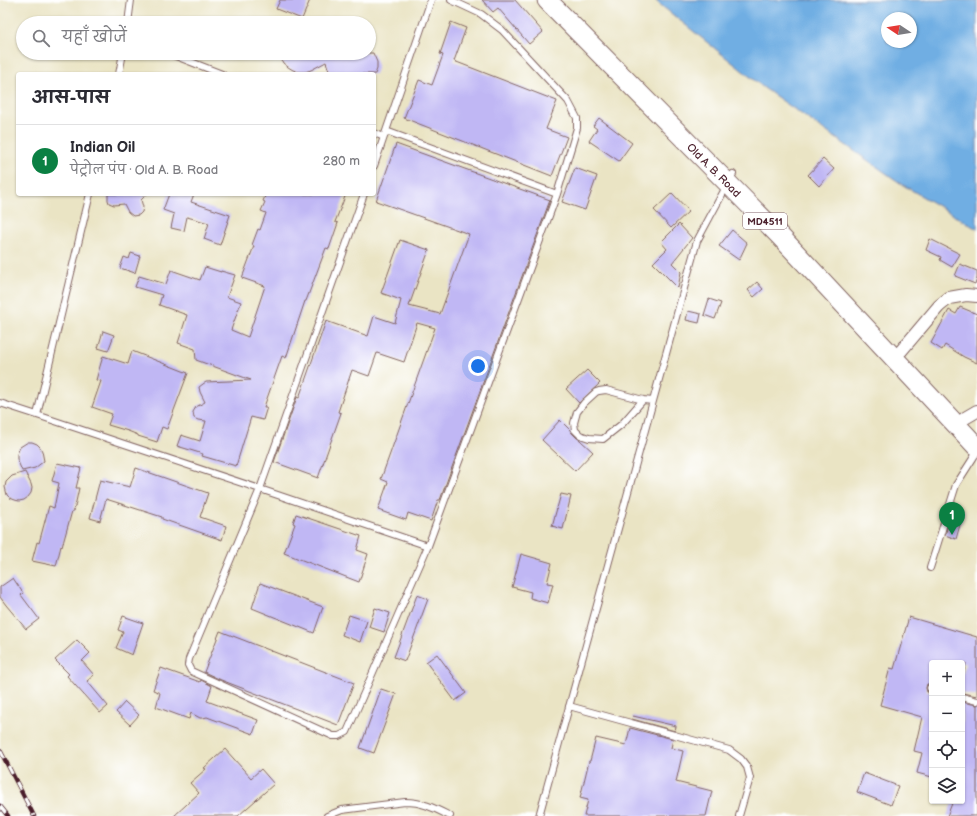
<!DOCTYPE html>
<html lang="hi">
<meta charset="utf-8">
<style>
body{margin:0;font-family:"Balsamiq Sans","Playpen Sans Deva",sans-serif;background:#f7f7f7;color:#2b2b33}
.controls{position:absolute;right:12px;bottom:12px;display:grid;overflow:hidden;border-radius:4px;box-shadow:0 1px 3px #0004}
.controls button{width:36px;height:36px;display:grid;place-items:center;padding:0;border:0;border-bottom:1px solid #e1e1e2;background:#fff;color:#2b2b33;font:20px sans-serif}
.compass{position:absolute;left:881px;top:12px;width:36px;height:36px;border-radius:50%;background:#fff;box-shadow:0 1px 3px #0004;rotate:282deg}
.you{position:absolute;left:478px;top:366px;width:14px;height:14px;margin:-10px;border:3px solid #fff;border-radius:50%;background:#1a73e8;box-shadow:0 0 0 6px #1a73e833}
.badge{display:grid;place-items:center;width:26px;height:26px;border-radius:50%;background:#0b8043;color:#fff;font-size:13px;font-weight:700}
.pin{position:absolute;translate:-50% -33px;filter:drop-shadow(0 1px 2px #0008)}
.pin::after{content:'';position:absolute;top:21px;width:14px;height:12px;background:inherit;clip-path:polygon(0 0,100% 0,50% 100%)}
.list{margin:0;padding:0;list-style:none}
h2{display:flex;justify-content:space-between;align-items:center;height:52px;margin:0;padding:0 16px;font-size:17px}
h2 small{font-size:13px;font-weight:400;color:#7c7c81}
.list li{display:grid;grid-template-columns:26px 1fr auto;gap:12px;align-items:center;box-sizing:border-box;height:72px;padding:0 16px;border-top:1px solid #e1e1e2}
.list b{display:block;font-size:15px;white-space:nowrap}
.list p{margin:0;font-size:13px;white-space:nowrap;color:#7c7c81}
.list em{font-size:13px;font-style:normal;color:#7c7c81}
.icon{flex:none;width:22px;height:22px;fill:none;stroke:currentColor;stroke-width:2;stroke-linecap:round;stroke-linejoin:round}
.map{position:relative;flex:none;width:977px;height:816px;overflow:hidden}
.search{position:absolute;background:#fff;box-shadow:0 1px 3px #0004;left:16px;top:16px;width:360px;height:44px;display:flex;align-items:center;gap:10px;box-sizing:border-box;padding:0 14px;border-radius:22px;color:#7c7c81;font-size:15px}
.panel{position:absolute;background:#fff;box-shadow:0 1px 3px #0004;left:16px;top:72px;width:360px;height:124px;border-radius:4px}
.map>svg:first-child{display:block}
.water{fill:#70aee3;stroke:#5d6687;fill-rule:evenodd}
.building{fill:#c0b7f4}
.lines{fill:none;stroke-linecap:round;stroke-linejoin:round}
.lane-casing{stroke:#826461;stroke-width:8}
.street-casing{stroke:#826461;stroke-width:14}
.primary-casing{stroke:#826461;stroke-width:21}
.lane{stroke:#fff;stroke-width:6}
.street{stroke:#fff;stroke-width:12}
.primary{stroke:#fff;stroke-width:19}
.rail-casing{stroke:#4a1f2b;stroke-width:4.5}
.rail{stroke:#fff;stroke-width:3;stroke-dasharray:9;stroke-linecap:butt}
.labels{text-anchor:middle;stroke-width:3;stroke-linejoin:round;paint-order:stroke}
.shield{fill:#fff;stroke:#80626b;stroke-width:1}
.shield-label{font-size:10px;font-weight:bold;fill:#4a1f2b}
.street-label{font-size:11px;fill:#4a1f2b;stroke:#fff}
</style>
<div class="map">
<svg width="977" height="816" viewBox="0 0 977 816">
<rect width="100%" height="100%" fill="#fff"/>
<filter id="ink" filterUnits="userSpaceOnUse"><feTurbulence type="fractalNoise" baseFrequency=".025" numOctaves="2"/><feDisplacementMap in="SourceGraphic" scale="8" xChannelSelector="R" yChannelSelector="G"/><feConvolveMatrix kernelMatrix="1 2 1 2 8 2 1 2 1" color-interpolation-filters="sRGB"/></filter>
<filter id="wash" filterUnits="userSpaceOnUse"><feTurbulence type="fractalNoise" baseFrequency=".012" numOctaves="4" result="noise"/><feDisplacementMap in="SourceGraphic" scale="16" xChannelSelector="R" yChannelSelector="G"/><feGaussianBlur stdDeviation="0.9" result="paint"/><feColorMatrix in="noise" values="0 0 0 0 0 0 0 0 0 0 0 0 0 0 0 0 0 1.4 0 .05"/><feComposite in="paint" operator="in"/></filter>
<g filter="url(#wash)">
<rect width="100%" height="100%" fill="#eae4c4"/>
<path class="water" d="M656,0H977V229L903,185L764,88L657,2ZM887,18H911V42H887Z"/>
<g id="blocks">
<path class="building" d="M280,0H310L302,19L276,9Z
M482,0H515L543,32L529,44L498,8L493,12Z
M451,22L466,28L454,61L557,101L546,129L567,137L552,176L404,118L419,80L432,85L443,55L440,54Z
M278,53H373L377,62V69L375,74H330L326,62L311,70L305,72H299L293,70L288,67L283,63Z
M599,118L632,143L619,161L589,141L597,129L593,126Z
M396,144L550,200L440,500H438L431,521L408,513L406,520L378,510L388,482L381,479L435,328L417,323L404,362L377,353L369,376L352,370L338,412L341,413L318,478L274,462L297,397L299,398L326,321L368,336L374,316L395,323L401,300L381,293L400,240L429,250L409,306L440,314L469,234L376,201Z
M823,159L834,169L819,186L808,175Z
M575,168L597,176L585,210L562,202Z
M672,193L689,211L671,228L654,210Z
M108,194H147L141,200L143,207L142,212L139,215L133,216L128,212L124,204L114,205L109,203L108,200Z
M169,194H194L191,202L230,215L220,245L204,239L209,223L187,217L184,231L171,228L174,214L163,210Z
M266,194H346L335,222L338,223L329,249L326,248L306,301H305L286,358L282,356L264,407H267L263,420L251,417L236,466L202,456L203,454L177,446L181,435L200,441L206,421L198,420L194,418L193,412L196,407L205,402L200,392L199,387L203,384L206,382L251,380L196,360L195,349L178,343L187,315L159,305L162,295L135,287L139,276L166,284L171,270L200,280L205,267L221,272V271L235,275L227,297L241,302L231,330L248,337L265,286L242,278L254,246L252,245L258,229L260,230L266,213L261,211L265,202L263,201Z
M679,224L692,238L672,263L681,272L678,288L653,263L667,249L661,242Z
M732,230L747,243L739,260L719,246Z
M930,239L960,254L952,267L940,260L941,257L926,250Z
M131,253L140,256L135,273L120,268L124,257L129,259Z
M960,264L977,271V278L975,284L955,276Z
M757,282L763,289L754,297L748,290Z
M709,299L721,303L715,319L704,315Z
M960,307L977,314V363L964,357L945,345L942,350L931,343L949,310L956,314Z
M688,311L701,314L699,323L686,320Z
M103,331L114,335L108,351L98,348Z
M132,351L188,373L167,429L162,427L157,442L138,436V435L128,431L108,425L112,414L92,407L101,381L96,380L103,356L128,364Z
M587,370L600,383L579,403L566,389Z
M560,420L570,430L572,433L577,438L580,440L593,452L575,471L542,440Z
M28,442H32L37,444L40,447L42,451L44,461L35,468L22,471L17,459V454L20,447Z
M57,463L81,468L76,488H79L74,511H72L62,547L61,546L56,566L32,561L37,542L39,543L49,506L54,508L59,483L52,481Z
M136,468L208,493L200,517L226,526L222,540L162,519V517L106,499L100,521L90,518L100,480L130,487Z
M25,472L31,484L32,488L31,493L28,497L24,500L19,501L15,500L10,498L7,495L5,487L6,482L12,476Z
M561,494L571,496L563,529L552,526Z
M954,507L964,511L956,539L945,535Z
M296,514L361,536L357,550L368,554L359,582L284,553L295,524L293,523Z
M521,554L552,563L547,583L553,584L548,603L530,598L531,592L512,587Z
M13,578L23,593L21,595L39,619L26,629L6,605L0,597V587Z
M260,583L323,607L314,633L252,608Z
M417,595L428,599L405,661L394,657Z
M375,608L390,613L384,632L369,627Z
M349,615L367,621L360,642L342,635Z
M123,616L143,623L132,655L116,648L123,632L118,630Z
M909,617L977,637V696L962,693V676L966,663H932V684H927L926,688L927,692H932V777L917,773L922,753L914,751L922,717L880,705L890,668L894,669Z
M220,631L354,683L338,725L221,680L204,672Z
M77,640L90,653L82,661L94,675L87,681L108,706L100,713L67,676L69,674L55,660Z
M437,654L466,693L455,701L426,662Z
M161,668L200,682L201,680L212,686L207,701L258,720L253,734L207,717L203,718H200L191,713L189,719L156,707L160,693L153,690Z
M381,689L396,694L374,753L360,748Z
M125,702L139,715L130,725L116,712Z
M962,702L977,705V816H947L953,801H962Z
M633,716L676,726L675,731L632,719Z
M630,728L673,739L671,748L683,751L676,782L712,791L706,816H584L588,800L580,798L589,761H590L596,738L626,745Z
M225,749L251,778L261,769L274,784L238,816H174L199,793L190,783L206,769L204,768Z
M864,773L898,786L891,805L857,792Z"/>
</g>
</g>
<g filter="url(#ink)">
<use href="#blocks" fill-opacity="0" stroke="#826461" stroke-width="1"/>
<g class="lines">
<defs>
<path id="lane" d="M451,0L481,14L502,30L568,101L577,118V128L557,194
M128,23L131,0
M168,53L222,74
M119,74L123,53
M374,133L384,137
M374,166L431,0
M90,194L37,415L260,489L428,546L557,194L386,131
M364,194L260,489L189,659L188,665L191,671L333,736H339L347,732L428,546
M643,400L622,424L603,439L589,438L580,435L575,430L574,423L577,412L584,403L596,392L599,391L606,390L643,400L653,401
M0,403L37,415
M930,568L956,485L977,452
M930,688H932
M962,697L977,701
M569,706L729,750L741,759L747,767L750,778L739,816
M327,816L342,810L405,802C423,802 434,808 450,816
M539,816L697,241L733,174"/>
<path id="street" d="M901,351L939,306L949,298L966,295L977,296
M965,418L977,411"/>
<path id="primary" d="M547,0L779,235L977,447"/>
</defs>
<use href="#lane" class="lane-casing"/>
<use href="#street" class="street-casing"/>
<use href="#primary" class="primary-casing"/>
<use href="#lane" class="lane"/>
<use href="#street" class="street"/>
<use href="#primary" class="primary"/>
<defs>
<path id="rail" d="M0,750L34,816
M0,806L8,816"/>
</defs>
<use href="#rail" class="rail-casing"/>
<use href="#rail" class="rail"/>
</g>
</g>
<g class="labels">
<rect class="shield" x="743" y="213" width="44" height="16" rx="3"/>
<g class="shield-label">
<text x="765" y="225">MD4511</text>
</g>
<g class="street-label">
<text transform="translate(714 170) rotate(45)" y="4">Old A. B. Road</text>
</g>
</g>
</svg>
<div class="controls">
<button>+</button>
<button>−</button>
<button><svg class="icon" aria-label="locate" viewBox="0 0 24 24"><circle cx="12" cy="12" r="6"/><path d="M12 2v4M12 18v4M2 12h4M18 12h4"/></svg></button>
<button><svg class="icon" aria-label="layers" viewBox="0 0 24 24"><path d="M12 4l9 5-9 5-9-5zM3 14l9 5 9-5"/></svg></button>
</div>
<svg class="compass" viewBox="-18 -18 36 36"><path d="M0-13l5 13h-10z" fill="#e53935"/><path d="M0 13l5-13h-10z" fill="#7c7c81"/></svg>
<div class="you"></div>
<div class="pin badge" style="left:952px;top:535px">1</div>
<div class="search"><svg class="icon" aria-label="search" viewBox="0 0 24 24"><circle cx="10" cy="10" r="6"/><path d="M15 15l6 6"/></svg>यहाँ खोजें</div>
<section class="panel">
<h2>आस-पास<small></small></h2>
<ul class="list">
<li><span class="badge">1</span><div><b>Indian Oil</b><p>पेट्रोल पंप · Old A. B. Road</p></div><em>280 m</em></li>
</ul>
</section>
</div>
